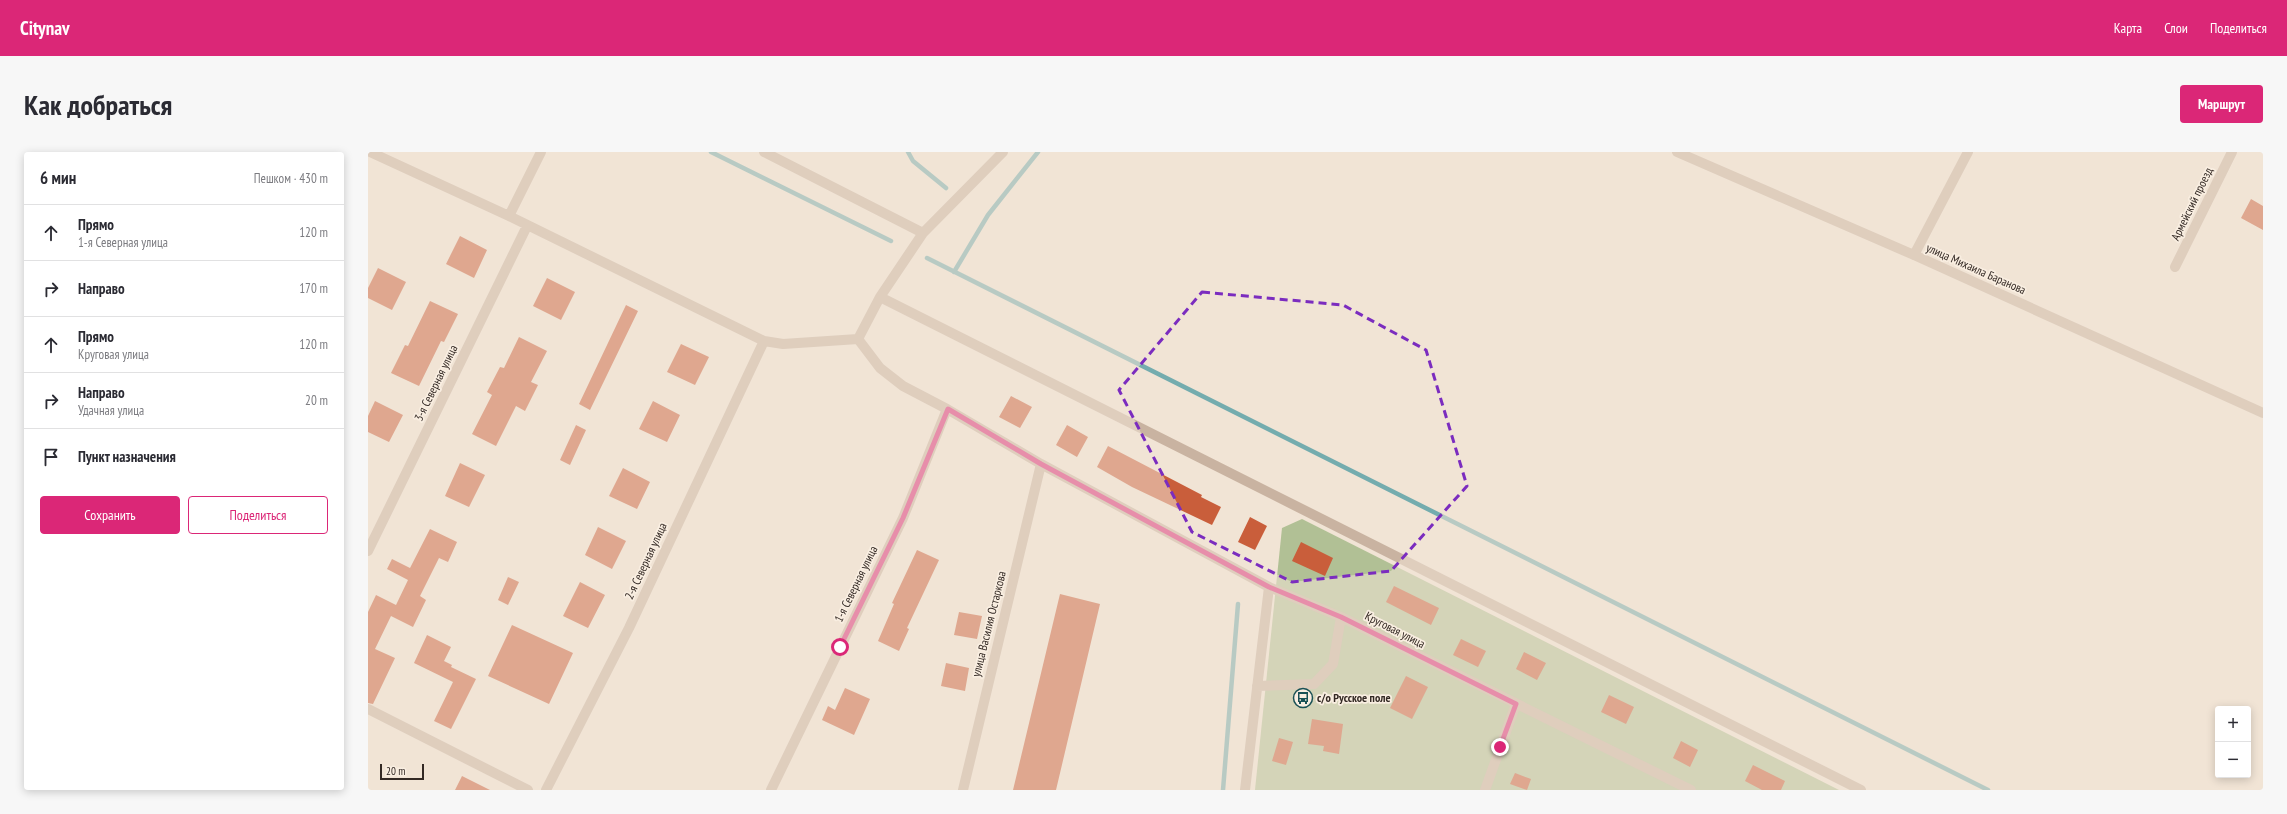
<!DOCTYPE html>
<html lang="ru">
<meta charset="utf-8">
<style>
body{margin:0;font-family:"PT Sans Narrow",sans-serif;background:#f7f7f7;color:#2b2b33}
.controls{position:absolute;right:12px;bottom:12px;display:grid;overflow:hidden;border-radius:4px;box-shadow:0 2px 10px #0003}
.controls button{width:36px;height:36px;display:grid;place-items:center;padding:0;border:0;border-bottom:1px solid #e1e1e2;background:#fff;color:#2b2b33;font:20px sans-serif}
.scale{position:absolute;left:12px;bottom:10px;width:44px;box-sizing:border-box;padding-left:4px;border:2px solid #332924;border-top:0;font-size:11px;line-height:14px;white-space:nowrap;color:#332924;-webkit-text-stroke:3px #f9eee1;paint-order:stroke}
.stop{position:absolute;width:12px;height:12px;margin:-9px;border:3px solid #db2777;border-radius:50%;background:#fff}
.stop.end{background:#db2777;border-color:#fff;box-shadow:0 1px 4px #0008}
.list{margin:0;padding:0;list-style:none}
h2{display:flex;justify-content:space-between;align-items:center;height:52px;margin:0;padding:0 16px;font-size:17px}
h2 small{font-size:13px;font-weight:400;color:#7c7c81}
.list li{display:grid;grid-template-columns:26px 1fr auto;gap:12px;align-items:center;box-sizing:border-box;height:56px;padding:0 16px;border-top:1px solid #e1e1e2}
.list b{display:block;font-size:15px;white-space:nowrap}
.list p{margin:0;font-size:13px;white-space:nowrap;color:#7c7c81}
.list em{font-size:13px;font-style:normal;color:#7c7c81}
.actions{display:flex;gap:8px;padding:12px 16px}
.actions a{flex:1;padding:9px 0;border:1px solid #db2777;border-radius:4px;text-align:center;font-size:14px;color:#db2777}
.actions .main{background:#db2777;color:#fff}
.icon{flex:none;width:22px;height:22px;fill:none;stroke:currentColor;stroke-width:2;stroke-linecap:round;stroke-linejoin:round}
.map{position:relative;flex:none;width:1895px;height:638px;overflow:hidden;border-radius:4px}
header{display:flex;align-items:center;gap:24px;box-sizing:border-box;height:56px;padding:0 20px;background:#db2777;color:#fff}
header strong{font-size:19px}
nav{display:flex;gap:22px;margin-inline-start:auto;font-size:14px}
.intro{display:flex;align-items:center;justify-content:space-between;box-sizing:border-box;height:96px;padding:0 24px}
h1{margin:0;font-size:28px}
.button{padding:10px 18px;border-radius:4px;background:#db2777;color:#fff;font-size:14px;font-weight:700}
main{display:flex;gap:24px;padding:0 24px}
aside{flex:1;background:#fff;border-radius:4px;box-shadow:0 2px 10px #0003}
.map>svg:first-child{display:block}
.green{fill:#b1c095}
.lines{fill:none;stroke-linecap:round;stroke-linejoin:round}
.stream{stroke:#74acae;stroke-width:4.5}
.building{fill:#c95e3b}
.minor{stroke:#c9b3a1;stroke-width:10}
.route{stroke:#db2777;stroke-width:5}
.marked{fill:none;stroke:#7b2cbf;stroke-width:3;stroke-dasharray:8 5;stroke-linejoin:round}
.labels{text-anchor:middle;stroke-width:3.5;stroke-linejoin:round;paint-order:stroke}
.street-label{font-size:12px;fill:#332924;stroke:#f9eee1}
.poi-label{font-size:12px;font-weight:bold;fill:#332924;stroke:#f9eee1;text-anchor:start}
</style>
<header>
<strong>Citynav</strong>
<nav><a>Карта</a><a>Слои</a><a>Поделиться</a></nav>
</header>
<div class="intro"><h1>Как добраться</h1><a class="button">Маршрут</a></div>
<main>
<aside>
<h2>6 мин<small>Пешком · 430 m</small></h2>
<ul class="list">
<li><svg class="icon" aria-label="ahead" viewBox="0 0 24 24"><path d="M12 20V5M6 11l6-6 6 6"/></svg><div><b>Прямо</b><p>1-я Северная улица</p></div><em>120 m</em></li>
<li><svg class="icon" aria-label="right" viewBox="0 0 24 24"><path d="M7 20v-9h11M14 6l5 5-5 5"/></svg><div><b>Направо</b></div><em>170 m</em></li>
<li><svg class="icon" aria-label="ahead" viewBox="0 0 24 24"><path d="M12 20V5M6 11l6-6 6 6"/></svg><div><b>Прямо</b><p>Круговая улица</p></div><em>120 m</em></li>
<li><svg class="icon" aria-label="right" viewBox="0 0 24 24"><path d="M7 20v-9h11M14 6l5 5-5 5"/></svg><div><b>Направо</b><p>Удачная улица</p></div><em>20 m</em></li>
<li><svg class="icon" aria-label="arrive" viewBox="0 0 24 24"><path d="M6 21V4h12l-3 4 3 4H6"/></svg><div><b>Пункт назначения</b></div></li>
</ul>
<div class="actions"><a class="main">Сохранить</a><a>Поделиться</a></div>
</aside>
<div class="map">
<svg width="1895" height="638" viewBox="0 0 1895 638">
<rect width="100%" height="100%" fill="#f1e4d5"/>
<path class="green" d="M934,367L1471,638H887L914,376Z"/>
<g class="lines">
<path class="stream" d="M343,0L523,89
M540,0L545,9L578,36
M559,106L1620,638
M586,120L620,63L670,0
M855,638L870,452"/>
</g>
<path class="building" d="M1883,47L1895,54V78L1873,66Z
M92,84L119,98L106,126L78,112Z
M10,116L38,130L24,158L0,146V136Z
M179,126L207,140L193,168L165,154Z
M62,149L90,162L76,190L73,189L51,234L23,221L37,193L40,194Z
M258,153L270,159L222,258L211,252Z
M151,185L179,199L163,230L170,233L157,259L148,254L128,294L104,282L124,243L119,240L132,215L136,216Z
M313,192L341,205L327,233L299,220Z
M643,244L664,255L652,276L631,265Z
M7,249L35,263L21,290L0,280V264Z
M285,249L312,263L299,290L271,277Z
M208,273L218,278L202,313L192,308Z
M699,273L720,285L709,305L688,293Z
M740,294L834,343L833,345L853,355L844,373L764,335L729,315Z
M92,311L117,323L101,355L77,344Z
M255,316L282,330L269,357L241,344Z
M882,365L899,374L887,398L870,390Z
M230,375L258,389L244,417L217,403Z
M62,377L89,390L80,410L71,406L52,444L58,448L45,475L23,464L7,497L27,506L5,552L0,551V460L8,443L28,453L40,428L19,417L24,407L42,416Z
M933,390L965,406L957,424L924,409Z
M549,398L571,408L539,476L541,477L531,499L510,489L526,452L524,451Z
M140,425L151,430L140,453L130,448Z
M212,430L237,443L220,476L195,464Z
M1026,434L1071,456L1063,473L1018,450Z
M692,442L732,452L688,638H645Z
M591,460L614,464L609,487L586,483Z
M144,473L205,501L181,552L120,524Z
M59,483L83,495L76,509L84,513L83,515L108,527L83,577L66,569L85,530L46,511Z
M1093,487L1118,499L1110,515L1085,503Z
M1156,500L1178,511L1169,528L1148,517Z
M578,511L601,516L597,539L573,534Z
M1038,524L1060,535L1044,567L1022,556Z
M477,536L502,547L486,583L454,568L460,554L467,558Z
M1241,543L1266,555L1258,572L1233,560Z
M944,567L975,572L971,602L955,599L956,594L940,592Z
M911,586L925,590L918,613L904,609Z
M1313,589L1330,598L1322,615L1305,606Z
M1385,613L1417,629L1413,638H1394L1377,629Z
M1147,621L1163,627L1159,638L1142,632Z
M94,624L122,638H87Z"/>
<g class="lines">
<path class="minor" d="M2,0L141,64L396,189L415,192L490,187
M396,0L555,81
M1309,0L1546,103L1895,261
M141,64L173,0
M1546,103L1600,0
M1807,115L1864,0
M512,145L1493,638
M490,187L512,216L535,234L579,257L673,312L901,435L973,465L1323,638
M490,187L512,145L555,81L635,0
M0,399L159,74
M889,534L946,532L965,512L973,465
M0,557L160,638
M178,638L261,476L396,189
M403,638L535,366L579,257
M595,638L673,312
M877,638L901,435
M1117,638L1148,552"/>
</g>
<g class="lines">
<path class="route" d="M472,495L535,366L580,257L673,312L901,435L973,465L1148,552L1132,595"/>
</g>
<path d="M0 0H1895V638H0ZM834,140L975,153L1058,198L1099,334L1023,419L924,430L824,380L751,238Z" fill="#f1e4d5" fill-opacity=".55" fill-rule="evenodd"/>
<path class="marked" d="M834,140L975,153L1058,198L1099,334L1023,419L924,430L824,380L751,238Z"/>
<defs>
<symbol id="bus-ring" viewBox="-11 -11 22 22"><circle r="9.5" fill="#f9eee1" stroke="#195155" stroke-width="1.5"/><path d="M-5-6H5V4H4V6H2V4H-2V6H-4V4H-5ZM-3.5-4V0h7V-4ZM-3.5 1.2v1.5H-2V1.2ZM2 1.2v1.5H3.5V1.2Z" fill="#195155"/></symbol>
</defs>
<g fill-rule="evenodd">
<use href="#bus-ring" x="924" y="535" width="22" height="22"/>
</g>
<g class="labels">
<g class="street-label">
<text transform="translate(1824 52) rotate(-64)" y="4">Армейский проезд</text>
<text transform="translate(1608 117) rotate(24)" y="4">улица Михаила Баранова</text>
<text transform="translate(68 231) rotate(-64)" y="4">3-я Северная улица</text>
<text transform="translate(278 409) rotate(-65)" y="4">2-я Северная улица</text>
<text transform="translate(488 432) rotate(-64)" y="4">1-я Северная улица</text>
<text transform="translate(621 472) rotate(-76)" y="4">улица Василия Остаркова</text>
<text transform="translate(1027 478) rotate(27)" y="4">Круговая улица</text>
</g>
<g class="poi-label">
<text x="949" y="550">с/о Русское поле</text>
</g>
</g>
</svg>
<div class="controls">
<button>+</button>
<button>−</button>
</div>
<div class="scale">20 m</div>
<div class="stop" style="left:472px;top:495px"></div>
<div class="stop end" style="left:1132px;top:595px"></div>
</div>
</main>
